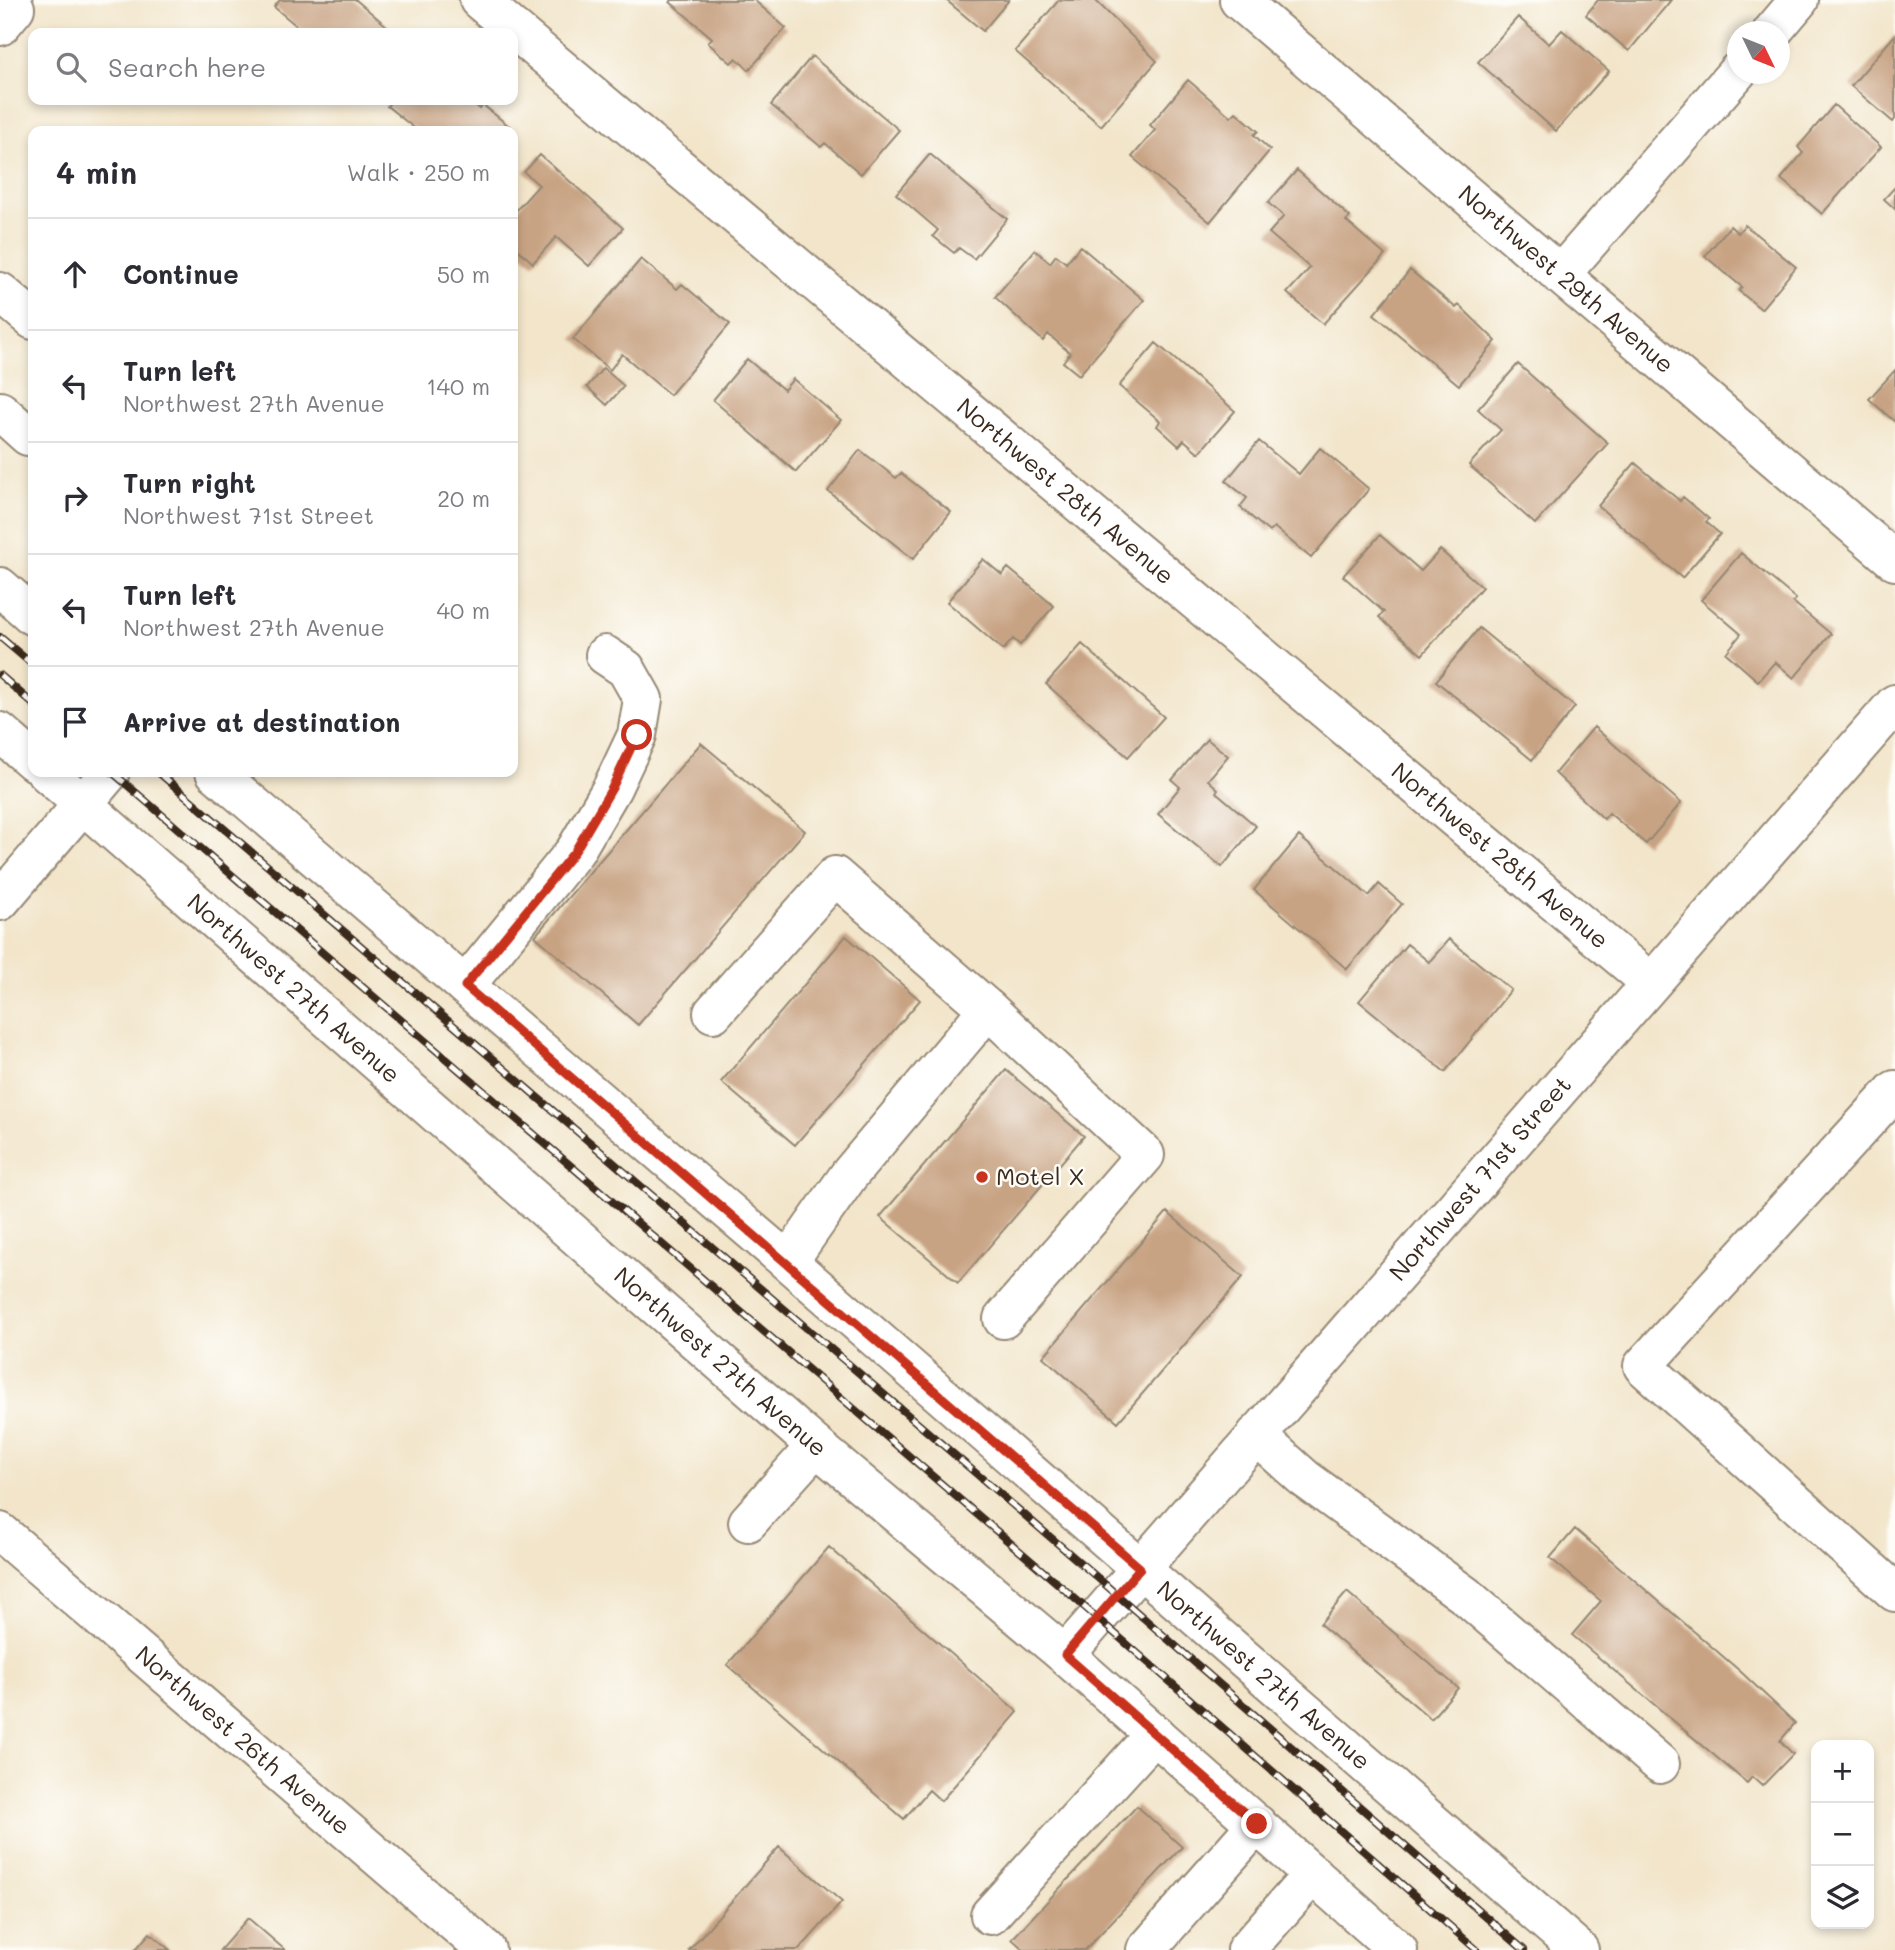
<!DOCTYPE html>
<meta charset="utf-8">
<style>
body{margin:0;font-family:Mali,sans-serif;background:#f2f2f3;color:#2b2b33}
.controls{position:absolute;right:21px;bottom:21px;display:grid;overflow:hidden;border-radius:14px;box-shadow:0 4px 10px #0003}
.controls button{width:63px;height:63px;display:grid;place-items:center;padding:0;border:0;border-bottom:2px solid #e1e1e2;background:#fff;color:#2b2b33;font:35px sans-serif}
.compass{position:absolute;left:1727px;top:21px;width:63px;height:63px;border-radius:50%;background:#fff;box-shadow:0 4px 10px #0003;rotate:133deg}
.stop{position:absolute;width:21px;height:21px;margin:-16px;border:5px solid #c8321e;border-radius:50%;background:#fff}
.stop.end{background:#c8321e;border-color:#fff;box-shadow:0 2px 7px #0008}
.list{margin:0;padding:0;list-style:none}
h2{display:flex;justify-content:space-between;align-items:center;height:91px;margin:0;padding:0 28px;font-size:30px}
h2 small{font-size:23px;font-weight:400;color:#7c7c81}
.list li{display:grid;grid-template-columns:46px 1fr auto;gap:21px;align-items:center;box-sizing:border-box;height:112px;padding:0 28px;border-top:2px solid #e1e1e2}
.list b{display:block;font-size:26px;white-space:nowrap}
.list p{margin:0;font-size:23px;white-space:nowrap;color:#7c7c81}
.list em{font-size:23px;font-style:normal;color:#7c7c81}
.icon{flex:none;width:38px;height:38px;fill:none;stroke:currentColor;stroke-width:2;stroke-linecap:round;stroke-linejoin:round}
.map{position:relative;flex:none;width:1895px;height:1950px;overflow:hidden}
.search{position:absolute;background:#fff;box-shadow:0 4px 10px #0003;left:28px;top:28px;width:490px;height:77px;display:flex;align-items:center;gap:18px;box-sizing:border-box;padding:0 24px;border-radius:14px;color:#7c7c81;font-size:26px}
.panel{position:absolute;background:#fff;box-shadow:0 4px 10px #0003;left:28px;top:126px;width:490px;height:651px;border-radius:14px}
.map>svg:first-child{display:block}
.building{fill:#c8a383}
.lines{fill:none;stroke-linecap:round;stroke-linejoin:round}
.minor-casing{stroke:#968874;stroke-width:42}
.major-casing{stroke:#968874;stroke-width:42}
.minor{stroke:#fff;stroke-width:38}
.major{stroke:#fff;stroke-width:38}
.rail-casing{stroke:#3b2a1e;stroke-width:8}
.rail{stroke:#fdfcf7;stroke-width:5;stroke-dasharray:16;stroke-linecap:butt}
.route{stroke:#c8321e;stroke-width:9}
.poi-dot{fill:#c8321e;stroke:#fdfcf7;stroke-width:2.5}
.labels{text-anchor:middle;stroke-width:5;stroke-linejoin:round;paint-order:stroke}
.street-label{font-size:24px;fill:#3b2a1e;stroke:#fdfcf7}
.poi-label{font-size:24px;fill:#3b2a1e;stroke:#fdfcf7;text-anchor:start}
</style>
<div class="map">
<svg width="1895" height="1950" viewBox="0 0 1895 1950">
<rect width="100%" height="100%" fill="#fdfcf7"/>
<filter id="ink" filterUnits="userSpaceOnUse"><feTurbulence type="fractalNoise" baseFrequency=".0143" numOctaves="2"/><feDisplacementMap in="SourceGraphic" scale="14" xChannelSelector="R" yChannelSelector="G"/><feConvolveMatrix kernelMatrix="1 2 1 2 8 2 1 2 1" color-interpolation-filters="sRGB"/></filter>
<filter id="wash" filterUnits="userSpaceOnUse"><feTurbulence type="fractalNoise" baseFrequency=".00686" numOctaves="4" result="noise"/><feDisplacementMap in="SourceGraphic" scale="28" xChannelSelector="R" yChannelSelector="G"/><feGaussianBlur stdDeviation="1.57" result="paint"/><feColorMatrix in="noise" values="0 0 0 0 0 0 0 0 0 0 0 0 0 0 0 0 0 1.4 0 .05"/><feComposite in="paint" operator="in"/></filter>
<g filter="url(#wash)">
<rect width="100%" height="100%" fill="#f2e5ca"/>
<g id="blocks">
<path class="building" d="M280,0H356L395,33H305L274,7Z
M672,0H754L786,28L749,70L736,58L731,63L708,43L712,38L670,2Z
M946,0H1009L983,31Z
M1059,0H1095L1157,61L1101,126L1015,51Z
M1598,0H1671L1629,51L1586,15Z
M1518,17L1549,44L1562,30L1609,71L1556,131L1478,62Z
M1895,35V119L1893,122L1851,86Z
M812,56L899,130L861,174L825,143L821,147L771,105Z
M1188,80L1231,117L1236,112L1258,131L1254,135L1270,150L1210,222L1132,157L1155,130L1150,125Z
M392,100H469L480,109L483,105L510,127L507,131H418L387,106Z
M1834,105L1881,147L1822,214L1781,179L1803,153L1798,147Z
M930,154L1007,219L974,259L959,248L954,253L933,236L938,230L896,194Z
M540,155L623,228L589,266L556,237L533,263L513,245V214L539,185L524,172Z
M1297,170L1350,217L1346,221L1385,255L1323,324L1287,293L1310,268L1269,233L1284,216L1268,203Z
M1895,187V209L1884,199Z
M1745,225L1796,267L1761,309L1739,291L1742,287L1705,256L1730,226L1738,233Z
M1080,246L1144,300L1079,375L1063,362L1070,353L1048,334L1043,341L995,297L1035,250L1050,263L1056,255L1066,263Z
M641,259L677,289L682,284L730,324L670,395L622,354L610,370L573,339Z
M1410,270L1456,308L1459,305L1496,341L1459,385L1374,314Z
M1156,343L1235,411L1199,453L1184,440L1179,446L1157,426L1160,421L1119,386Z
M747,359L784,390L793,379L841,420L796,472L713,400Z
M1518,364L1608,443L1535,524L1469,465L1501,430L1478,409Z
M603,368L624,386L607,405L587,387Z
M1895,370V422L1869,399Z
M1259,441L1299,474L1320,448L1369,489L1311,558L1274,527L1269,532L1240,507L1247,498L1226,481Z
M860,450L896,478L901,473L951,512L913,559L828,491Z
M1635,463L1680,501L1683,497L1709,519L1706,522L1720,534L1682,578L1598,506Z
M1380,535L1421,571L1440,550L1482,587L1422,655L1379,617L1384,612L1343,576Z
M1741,553L1796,599L1793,602L1831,634L1794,678L1775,662L1758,681L1726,653L1741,634L1701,600Z
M983,559L1002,575L1008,568L1054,606L1020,645L1013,639L1003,650L947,602Z
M1479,628L1575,707L1532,760L1436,681Z
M1082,644L1164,717L1128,757L1046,684Z
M1594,727L1681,803L1646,844L1609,813L1604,819L1555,773Z
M1207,739L1228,756L1208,780L1218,789L1216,792L1256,826L1222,867L1158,814L1180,787L1172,780Z
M701,743L805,831L638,1025L535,936Z
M1299,836L1369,896L1379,884L1402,904L1347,969L1254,890Z
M846,936L920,1000L795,1145L721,1082Z
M1449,939L1511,990L1445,1072L1359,1001L1407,944L1429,962Z
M1006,1070L1084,1136L958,1283L880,1217Z
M1167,1212L1243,1277L1118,1422L1043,1357Z
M1575,1529L1741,1672L1795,1723L1780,1741L1793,1754L1762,1786L1752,1777L1747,1783L1572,1635L1601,1601L1550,1558Z
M829,1547L1018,1712L941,1801L929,1790L904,1819L727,1665Z
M1347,1592L1458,1688L1431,1719L1320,1624Z
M1137,1806L1182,1847L1085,1950H1024L1012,1939Z
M779,1847L842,1902L799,1950H689Z
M248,1918L285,1950H220Z
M150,1933L170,1950H135Z"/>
</g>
</g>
<g filter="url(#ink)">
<use href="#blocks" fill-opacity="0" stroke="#968874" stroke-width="2"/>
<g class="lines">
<defs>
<g id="minor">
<path id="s1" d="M479,0L1650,982"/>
<path id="s2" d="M1239,0L1895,561"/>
<path d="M0,26L15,8L6,0"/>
<path d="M1772,32L1799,0"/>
<path d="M1560,275L1738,71"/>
<path d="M0,292L33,320"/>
<path d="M0,411L28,436L33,431"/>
<path d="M0,901L110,772"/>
<path d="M465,986L575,851L612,788L637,735L643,699L626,669L605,655"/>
<path d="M988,1009L1145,1155L1003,1319"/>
<path d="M713,1013L835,876L988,1009L849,1175L788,1262"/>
<path d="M1895,1090L1643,1366L1895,1592"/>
<path d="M1256,1435L1304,1478L1466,1596L1660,1764"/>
<path d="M748,1522L816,1446"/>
<path id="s3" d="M0,1532L486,1950"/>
<path id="s4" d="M1065,1655L1895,704"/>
<path d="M990,1915L1155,1734"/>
<path d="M1146,1950L1257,1824"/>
<path d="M1246,1950L1313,1874"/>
</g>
<g id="major">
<path d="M0,587L33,616"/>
<path d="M0,732L33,761"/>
<path id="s5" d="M46,772L816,1446L1065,1655L1398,1950"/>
<path id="s6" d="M215,772L788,1262L1579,1950"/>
</g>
</defs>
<use href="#minor" class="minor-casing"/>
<use href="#major" class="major-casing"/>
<use href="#minor" class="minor"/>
<use href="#major" class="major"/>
<defs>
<path id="rail" d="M0,637L33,665
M0,675L33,704
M112,772L1064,1589L1477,1950
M158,772L1084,1566L1524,1950"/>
</defs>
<use href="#rail" class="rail-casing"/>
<use href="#rail" class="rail"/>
</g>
</g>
<g class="lines" filter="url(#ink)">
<path class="route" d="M637,735L612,788L575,851L465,986L1140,1568L1065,1655L1257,1824"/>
</g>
<circle class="poi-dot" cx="982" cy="1177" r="7"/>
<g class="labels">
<g class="street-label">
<text dy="8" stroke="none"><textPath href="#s2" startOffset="430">Northwest 29th Avenue</textPath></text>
<text dy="8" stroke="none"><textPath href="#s1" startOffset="765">Northwest 28th Avenue</textPath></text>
<text dy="8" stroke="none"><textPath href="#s1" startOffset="1332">Northwest 28th Avenue</textPath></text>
<text dy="8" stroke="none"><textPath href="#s5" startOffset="329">Northwest 27th Avenue</textPath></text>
<text dy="8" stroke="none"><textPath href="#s4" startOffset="632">Northwest 71st Street</textPath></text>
<text dy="8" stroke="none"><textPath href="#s5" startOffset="896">Northwest 27th Avenue</textPath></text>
<text dy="8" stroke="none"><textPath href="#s6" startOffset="1384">Northwest 27th Avenue</textPath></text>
<text dy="8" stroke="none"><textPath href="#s3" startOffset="320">Northwest 26th Avenue</textPath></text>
</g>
<g class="poi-label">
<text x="996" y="1185">Motel X</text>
</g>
</g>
</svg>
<div class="controls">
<button>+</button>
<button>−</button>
<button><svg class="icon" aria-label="layers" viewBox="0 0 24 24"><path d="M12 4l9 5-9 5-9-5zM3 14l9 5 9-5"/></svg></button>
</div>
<svg class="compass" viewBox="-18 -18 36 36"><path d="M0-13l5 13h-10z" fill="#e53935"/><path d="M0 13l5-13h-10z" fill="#7c7c81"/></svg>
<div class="stop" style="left:637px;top:735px"></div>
<div class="stop end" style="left:1257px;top:1824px"></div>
<div class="search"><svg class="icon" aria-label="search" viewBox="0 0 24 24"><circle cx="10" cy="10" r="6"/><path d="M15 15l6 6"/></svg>Search here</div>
<section class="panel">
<h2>4 min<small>Walk · 250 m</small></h2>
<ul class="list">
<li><svg class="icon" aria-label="ahead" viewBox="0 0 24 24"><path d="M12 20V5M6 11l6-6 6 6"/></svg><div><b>Continue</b></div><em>50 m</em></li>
<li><svg class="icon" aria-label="left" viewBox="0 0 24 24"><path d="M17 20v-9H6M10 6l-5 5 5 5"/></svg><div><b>Turn left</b><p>Northwest 27th Avenue</p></div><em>140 m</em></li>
<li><svg class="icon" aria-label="right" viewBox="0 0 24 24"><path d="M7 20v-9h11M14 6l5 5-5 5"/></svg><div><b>Turn right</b><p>Northwest 71st Street</p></div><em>20 m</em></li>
<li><svg class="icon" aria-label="left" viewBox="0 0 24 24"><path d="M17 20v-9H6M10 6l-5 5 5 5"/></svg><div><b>Turn left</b><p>Northwest 27th Avenue</p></div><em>40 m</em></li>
<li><svg class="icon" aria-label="arrive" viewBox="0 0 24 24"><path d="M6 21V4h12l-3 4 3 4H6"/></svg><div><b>Arrive at destination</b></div></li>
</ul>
</section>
</div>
